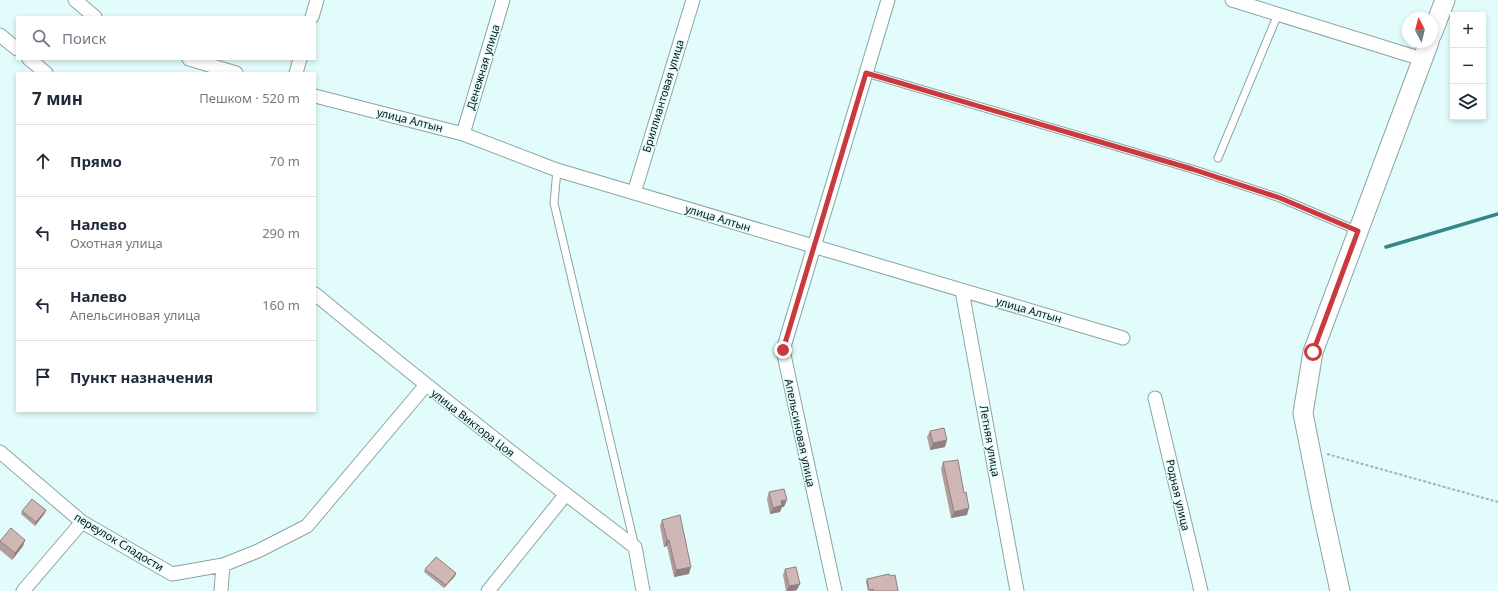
<!DOCTYPE html>
<html lang="ru">
<meta charset="utf-8">
<style>
body{margin:0;font-family:"Noto Sans",sans-serif;background:#f6f6f7;color:#1f2937}
.controls{position:absolute;right:12px;top:12px;display:grid;overflow:hidden;border-radius:0px;box-shadow:0 2px 6px #0003}
.controls button{width:36px;height:36px;display:grid;place-items:center;padding:0;border:0;border-bottom:1px solid #e0e1e3;background:#fff;color:#1f2937;font:20px sans-serif}
.compass{position:absolute;left:1402px;top:12px;width:36px;height:36px;border-radius:50%;background:#fff;box-shadow:0 2px 6px #0003;rotate:353deg}
.stop{position:absolute;width:12px;height:12px;margin:-9px;border:3px solid #c9393e;border-radius:50%;background:#fff}
.stop.end{background:#c9393e;border-color:#fff;box-shadow:0 1px 4px #0008}
.list{margin:0;padding:0;list-style:none}
h2{display:flex;justify-content:space-between;align-items:center;height:52px;margin:0;padding:0 16px;font-size:17px}
h2 small{font-size:13px;font-weight:400;color:#747a83}
.list li{display:grid;grid-template-columns:26px 1fr auto;gap:12px;align-items:center;box-sizing:border-box;height:72px;padding:0 16px;border-top:1px solid #e0e1e3}
.list b{display:block;font-size:15px;white-space:nowrap}
.list p{margin:0;font-size:13px;white-space:nowrap;color:#747a83}
.list em{font-size:13px;font-style:normal;color:#747a83}
.icon{flex:none;width:22px;height:22px;fill:none;stroke:currentColor;stroke-width:2;stroke-linecap:round;stroke-linejoin:round}
.map{position:relative;flex:none;width:1498px;height:591px;overflow:hidden}
.search{position:absolute;background:#fff;box-shadow:0 2px 6px #0003;left:16px;top:16px;width:300px;height:44px;display:flex;align-items:center;gap:10px;box-sizing:border-box;padding:0 14px;border-radius:0px;color:#747a83;font-size:15px}
.panel{position:absolute;background:#fff;box-shadow:0 2px 6px #0003;left:16px;top:72px;width:300px;height:340px;border-radius:0px}
.map>svg:first-child{display:block}
.lines{fill:none;stroke-linecap:round;stroke-linejoin:round}
.stream{stroke:#358688;stroke-width:3.5}
.lane-casing{stroke:#8ca4a4;stroke-width:9}
.street-casing{stroke:#8ca4a4;stroke-width:15}
.secondary-casing{stroke:#8ca4a4;stroke-width:21}
.path{stroke:#9eb3b3;stroke-width:2;stroke-dasharray:3 2;stroke-linecap:butt}
.lane{stroke:#fff;stroke-width:7}
.street{stroke:#fff;stroke-width:13}
.secondary{stroke:#fff;stroke-width:19}
.wall{fill:#b19d9c}
.shaded-wall{fill:#90807f}
.building{fill:#ceb7b5;stroke:#90807f}
.route{stroke:#c9393e;stroke-width:5}
.labels{text-anchor:middle;stroke-width:3;stroke-linejoin:round;paint-order:stroke}
.street-label{font-size:11px;fill:#0c1515;stroke:#e2fcfc}
</style>
<div class="map">
<svg width="1498" height="591" viewBox="0 0 1498 591">
<rect width="100%" height="100%" fill="#e2fcfc"/>
<g class="lines">
<path class="stream" d="M1386,247L1498,214"/>
<defs>
<path id="lane" d="M866,73L1192,169L1280,198L1358,231
M1218,158L1278,14
M557,170L554,203L635,547"/>
<path id="street" d="M75,0L95,17
M1232,0L1422,59
M312,17L317,0
M0,35L17,49
M29,59L46,73
M189,59L236,73
M296,73L300,59
M315,96L463,134L557,170L1123,338
M463,134L503,0
M634,193L693,0
M962,291L1017,591
M315,294C420,381 527,465 635,547L643,591
M1155,398L1201,591
M0,452L82,522L172,574L223,565L258,551L307,526L426,385
M23,591L82,522
M221,591L223,565
M488,591L566,494
M835,591L783,350L888,0"/>
<path id="secondary" d="M1432,34L1445,0
M1340,591L1322,509L1303,413L1313,352L1429,42"/>
</defs>
<use href="#lane" class="lane-casing"/>
<use href="#street" class="street-casing"/>
<use href="#secondary" class="secondary-casing"/>
<path class="path" d="M1327,454L1498,502"/>
<use href="#lane" class="lane"/>
<use href="#street" class="street"/>
<use href="#secondary" class="secondary"/>
</g>
<path class="wall" d="M930,431L945,447L930,450L927,437Z
M943,462L967,515L951,518L941,469Z
M769,492L784,507H782L780,512L770,514L767,499Z
M22,511L45,513L35,526L21,514Z
M662,520L689,574L674,577L667,546L664,547L660,526Z
M25,540L23,546L12,560L0,550V541Z
M425,569L456,573L455,576L444,588L424,572Z
M785,569L797,590L792,591H786L783,575Z
M890,576L898,591H868L866,582L867,579Z"/>
<path class="shaded-wall" d="M947,440L945,447L930,450L933,443Z
M787,500L784,507H782L780,512L770,514L773,508L781,501Z
M969,508L967,515L951,518L954,512Z
M46,510L45,513L35,526L36,522Z
M25,540L23,546L12,560L15,553Z
M667,540H669L667,546L664,547Z
M691,567L689,574L674,577L676,570Z
M456,573L455,576L444,588L446,585Z
M800,584L797,590L792,591H787L789,586Z"/>
<path class="building" d="M944,428L947,440L933,443L930,431Z
M958,460L964,493L966,492L969,508L954,512L943,462Z
M784,489L787,500L781,501L782,505L773,508L769,492Z
M32,499L46,510L36,522L22,511Z
M680,515L691,567L676,570L669,540H667L662,520Z
M11,528L25,540L15,553L0,541Z
M436,557L456,573L446,585L425,569Z
M796,567L800,584L789,586L785,569Z
M889,574L890,576L895,575L898,591H873V589L869,590L867,579Z"/>
<g class="lines">
<path class="route" d="M783,350L866,73L1192,169L1280,198L1358,231L1313,352"/>
</g>
<g class="labels">
<g class="street-label">
<text transform="translate(483 67) rotate(-73)" y="4">Денежная улица</text>
<text transform="translate(663 96) rotate(-73)" y="4">Бриллиантовая улица</text>
<text transform="translate(410 120) rotate(14)" y="4">улица Алтын</text>
<text transform="translate(718 218) rotate(17)" y="4">улица Алтын</text>
<text transform="translate(1029 310) rotate(16)" y="4">улица Алтын</text>
<text transform="translate(473 423) rotate(38)" y="4">улица Виктора Цоя</text>
<text transform="translate(800 433) rotate(78)" y="4">Апельсиновая улица</text>
<text transform="translate(990 441) rotate(80)" y="4">Летняя улица</text>
<text transform="translate(1178 495) rotate(77)" y="4">Родная улица</text>
<text transform="translate(119 542) rotate(31)" y="4">переулок Сладости</text>
</g>
</g>
</svg>
<div class="controls">
<button>+</button>
<button>−</button>
<button><svg class="icon" aria-label="layers" viewBox="0 0 24 24"><path d="M12 4l9 5-9 5-9-5zM3 14l9 5 9-5"/></svg></button>
</div>
<svg class="compass" viewBox="-18 -18 36 36"><path d="M0-13l5 13h-10z" fill="#e53935"/><path d="M0 13l5-13h-10z" fill="#747a83"/></svg>
<div class="stop" style="left:1313px;top:352px"></div>
<div class="stop end" style="left:783px;top:350px"></div>
<div class="search"><svg class="icon" aria-label="search" viewBox="0 0 24 24"><circle cx="10" cy="10" r="6"/><path d="M15 15l6 6"/></svg>Поиск</div>
<section class="panel">
<h2>7 мин<small>Пешком · 520 m</small></h2>
<ul class="list">
<li><svg class="icon" aria-label="ahead" viewBox="0 0 24 24"><path d="M12 20V5M6 11l6-6 6 6"/></svg><div><b>Прямо</b></div><em>70 m</em></li>
<li><svg class="icon" aria-label="left" viewBox="0 0 24 24"><path d="M17 20v-9H6M10 6l-5 5 5 5"/></svg><div><b>Налево</b><p>Охотная улица</p></div><em>290 m</em></li>
<li><svg class="icon" aria-label="left" viewBox="0 0 24 24"><path d="M17 20v-9H6M10 6l-5 5 5 5"/></svg><div><b>Налево</b><p>Апельсиновая улица</p></div><em>160 m</em></li>
<li><svg class="icon" aria-label="arrive" viewBox="0 0 24 24"><path d="M6 21V4h12l-3 4 3 4H6"/></svg><div><b>Пункт назначения</b></div></li>
</ul>
</section>
</div>
